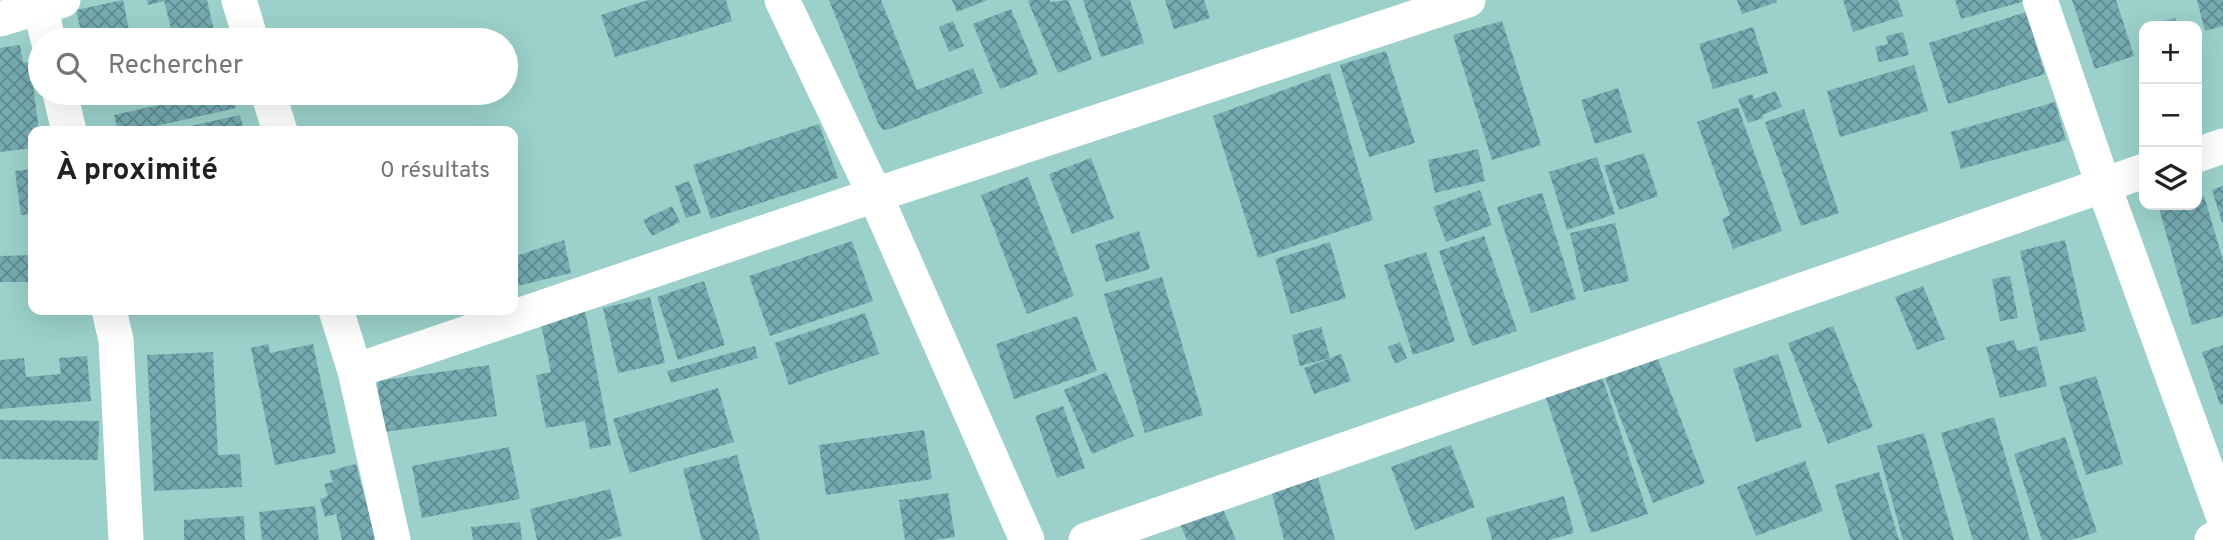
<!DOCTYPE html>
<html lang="fr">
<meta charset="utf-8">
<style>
body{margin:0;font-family:Overpass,sans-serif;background:#f2f2f2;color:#202124}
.controls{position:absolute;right:21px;top:21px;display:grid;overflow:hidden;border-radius:14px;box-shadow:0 7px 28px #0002}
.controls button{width:63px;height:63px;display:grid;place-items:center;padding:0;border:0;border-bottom:2px solid #e0e0e0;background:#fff;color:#202124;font:35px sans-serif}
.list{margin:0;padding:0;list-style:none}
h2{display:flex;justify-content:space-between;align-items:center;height:91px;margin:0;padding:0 28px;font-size:30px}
h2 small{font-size:23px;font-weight:400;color:#757577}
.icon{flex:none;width:38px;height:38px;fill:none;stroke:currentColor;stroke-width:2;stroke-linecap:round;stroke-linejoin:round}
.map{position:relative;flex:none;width:2223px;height:540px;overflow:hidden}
.search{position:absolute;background:#fff;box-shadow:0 7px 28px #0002;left:28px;top:28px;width:490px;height:77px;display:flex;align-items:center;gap:18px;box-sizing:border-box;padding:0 24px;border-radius:38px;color:#757577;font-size:26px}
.panel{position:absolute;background:#fff;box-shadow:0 7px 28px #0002;left:28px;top:126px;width:490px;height:189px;border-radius:14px}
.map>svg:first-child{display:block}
.building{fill:url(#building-cross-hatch)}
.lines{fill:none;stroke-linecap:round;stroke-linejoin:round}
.minor{stroke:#fff;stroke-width:35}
</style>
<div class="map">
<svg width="2223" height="540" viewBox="0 0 2223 540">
<defs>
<pattern id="building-cross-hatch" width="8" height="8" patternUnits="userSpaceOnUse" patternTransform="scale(1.75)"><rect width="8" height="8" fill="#76abb2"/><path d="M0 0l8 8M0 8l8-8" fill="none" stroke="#5f8a90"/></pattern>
</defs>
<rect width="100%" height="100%" fill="#9bd1ca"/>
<path class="building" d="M123,0L131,40H83L76,10Z
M147,0H207L215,35L194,40H174L164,1L148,5Z
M648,0H726L732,21L615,57L601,15Z
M829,0H881L917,90L973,68L983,93L890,129L883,130L878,123Z
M952,0H987L957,12Z
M1031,0H1050V2L1068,0L1092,59L1058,73L1028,1Z
M1083,0H1130L1144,43L1101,57Z
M1165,0H1204L1210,18L1174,29Z
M1737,0H1776L1777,2L1742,14Z
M1843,0H1898L1903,16L1853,32Z
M1955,0H2025V1L1961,19Z
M2072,0H2116L2134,56L2095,69Z
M2197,0H2223V26L2205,31Z
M1011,9L1038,74L1000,89L973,24Z
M2026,12L2045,74L1948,104L1929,43Z
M2175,18L2177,26H2149V25Z
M953,21L964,46L949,52L939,27Z
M1502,21L1541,145L1492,160L1453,35Z
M1753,27L1768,73L1713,89L1699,44Z
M1903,32L1909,55L1879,62L1875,47L1888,44L1886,36Z
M20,45L23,63L30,62L39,131H33V148L0,152V48Z
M1386,51L1415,143L1369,157L1340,65Z
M1914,65L1928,111L1840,137L1827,91Z
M1330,73L1373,220L1258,258L1213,116Z
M1618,88L1632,132L1595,144L1581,100Z
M1776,91L1782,107L1762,115L1763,118L1748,123L1738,99L1752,94L1754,99Z
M212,93H233L236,108L134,131H118L114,115Z
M2055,102L2066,140L1961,169L1951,132Z
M1738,107L1782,231L1733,249L1722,219L1730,215L1697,122Z
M1804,109L1839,213L1801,226L1765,122Z
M240,115L244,131H173V130Z
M819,124L838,178L711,219L693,165Z
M1478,149L1485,181L1435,193L1428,160Z
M1644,153L1658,196L1619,210L1604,166Z
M1597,157L1615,214L1567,230L1549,172Z
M1091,158L1114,218L1072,234L1049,174Z
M33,169V214L21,215L15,171Z
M1028,177L1074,296L1027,314L981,195Z
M689,181L701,213L686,218L675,186Z
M2223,186V222H2222L2212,190Z
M1480,190L1492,225L1446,242L1433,207Z
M1542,193L1576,299L1531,313L1497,207Z
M2204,196L2223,260V316L2192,325L2159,208L2172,205H2197V198Z
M672,206L680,222L652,236L643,220Z
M1615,223L1629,281L1584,292L1570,233Z
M1139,231L1150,269L1106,282L1095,245Z
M1484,236L1517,331L1472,346L1439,251Z
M564,240L571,273L513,287V257Z
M2065,240L2086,331L2040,341L2020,251Z
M852,241L873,301L770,336L749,276Z
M1330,242L1346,298L1291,314L1275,259Z
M1426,252L1455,341L1413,355L1384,265Z
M33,255V282H0V256Z
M2010,276L2018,318L2000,321L1992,279Z
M1162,277L1203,415L1145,433L1104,294Z
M704,281L725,345L678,360L657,297Z
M1923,286L1945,339L1917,350L1895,297Z
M650,297L665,363L618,373L603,308Z
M585,310L611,445L590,449L585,421L546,428L536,375L551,372L540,319Z
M865,313L879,354L789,385L775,343Z
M1077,316L1097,371L1014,399L996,344Z
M1833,326L1873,427L1828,444L1788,343Z
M1321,327L1330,358L1300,366L1292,335Z
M2014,340L2017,351L2037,346L2047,386L2000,398L1986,347Z
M1400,342L1407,358L1395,364L1388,347Z
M268,344L270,353L313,344L336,453L275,465L251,348Z
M2223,345V404L2220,405L2202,352Z
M755,346L758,358L671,383L667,371Z
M213,352L218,455L240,454L242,487L154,491L147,355Z
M1341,354L1351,381L1314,394L1304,368Z
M1778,354L1802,427L1756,442L1733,369Z
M87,356L91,401L0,409V360L24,358L26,377L61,374L59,358Z
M1658,359L1705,483L1653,503L1605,378Z
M489,365L497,416L384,432L377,381Z
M1106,372L1134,436L1092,454L1064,390Z
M2096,376L2123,464L2086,475L2059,387Z
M1602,377L1648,514L1591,533L1545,395Z
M718,388L734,442L630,473L613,419Z
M1063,406L1085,468L1057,478L1035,416Z
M1994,417L2030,540H1973L1941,433Z
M0,420L99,421L98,460L0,459Z
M924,430L932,479L826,495L819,445Z
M1924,433L1954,540H1903L1877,446Z
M2065,437L2097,532L2071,540H2042L2014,454Z
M1451,445L1475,507L1415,530L1391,467Z
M509,447L520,499L422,518L412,466Z
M737,455L760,540H702L683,469Z
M1805,461L1823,511L1756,536L1737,487Z
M356,464L376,540H342L336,514L325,517L320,499L328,496L324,484L333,482L329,471Z
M1879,472L1899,540H1851L1835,485Z
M1318,477L1335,540H1284L1271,490Z
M610,489L622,536L605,540H537L530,509Z
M948,493L955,537L935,540H905L899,500Z
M1564,496L1574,533L1549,540H1492L1486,518Z
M1221,504L1236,540H1187L1179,522Z
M315,506L319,540H262L259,512Z
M244,516L245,540H184V520Z
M520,522L522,540H473L471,527Z"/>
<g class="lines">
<path class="minor" d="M39,0L48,40
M239,0L251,40
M782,0L875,195L1027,540
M2040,0L2103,184L2223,515
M0,19L63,0
M60,93L69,131
M268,93L280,131
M2197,155L2223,146
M109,310L116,340L126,540
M336,310L355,371L393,540
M355,371L875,195L1468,0
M1086,540L2144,171
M2212,540L2223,537"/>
</g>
</svg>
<div class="controls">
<button>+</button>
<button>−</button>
<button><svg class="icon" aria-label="layers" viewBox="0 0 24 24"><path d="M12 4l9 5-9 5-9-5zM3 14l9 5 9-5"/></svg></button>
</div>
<div class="search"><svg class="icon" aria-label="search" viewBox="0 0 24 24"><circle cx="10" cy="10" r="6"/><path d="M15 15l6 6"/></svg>Rechercher</div>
<section class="panel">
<h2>À proximité<small>0 résultats</small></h2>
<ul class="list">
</ul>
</section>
</div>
